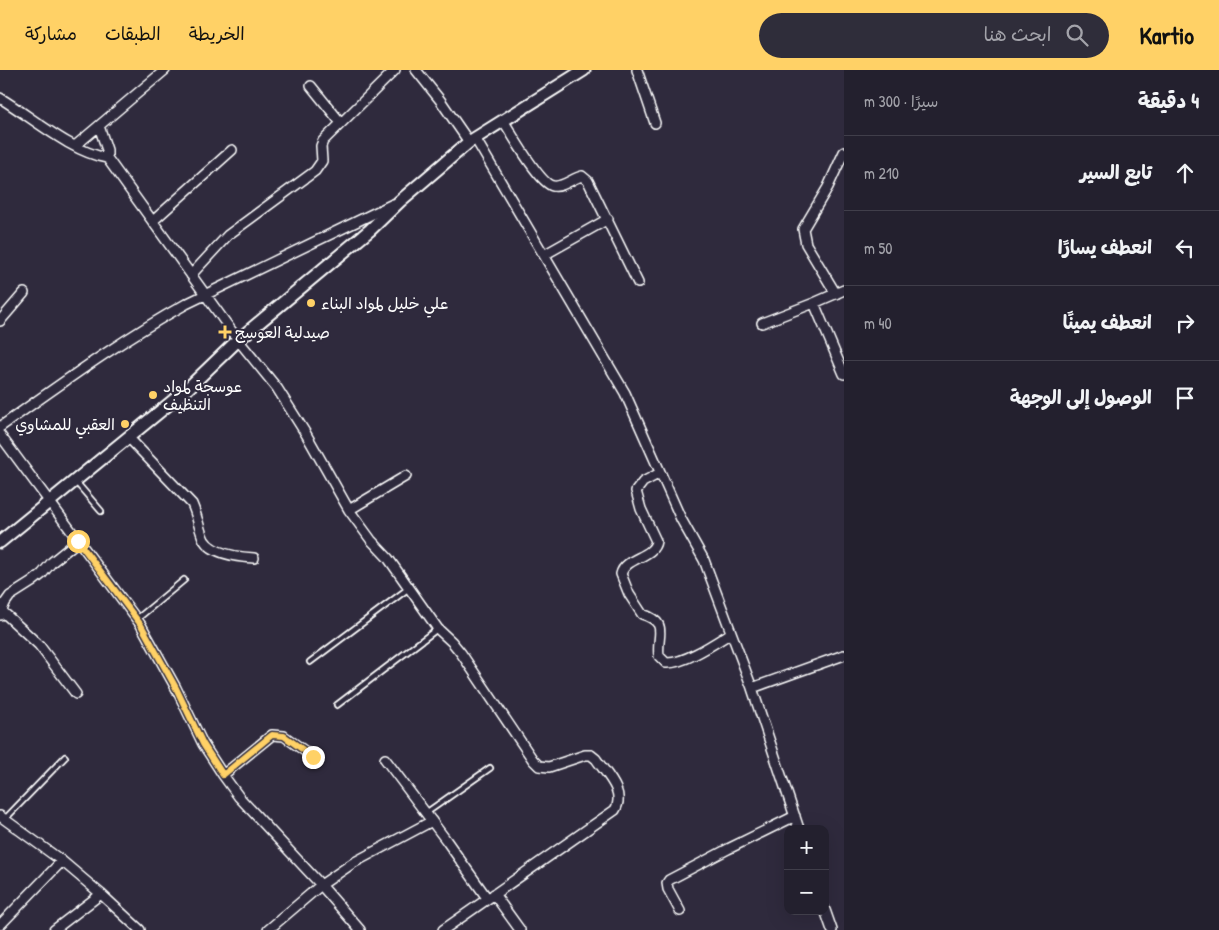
<!DOCTYPE html>
<html lang="ar">
<meta charset="utf-8">
<style>
body{margin:0;font-family:"Patrick Hand","Playpen Sans Arabic",sans-serif;background:#2f2d3a;color:#f1f3f6;direction:rtl}
.controls{position:absolute;right:15px;bottom:15px;display:grid;overflow:hidden;border-radius:10px;box-shadow:0 5px 20px #0002}
.controls button{width:45px;height:45px;display:grid;place-items:center;padding:0;border:0;border-bottom:1px solid #403e4a;background:#23202e;color:#f1f3f6;font:25px sans-serif}
.stop{position:absolute;width:15px;height:15px;margin:-11px;border:4px solid #ffd166;border-radius:50%;background:#fff}
.stop.end{background:#ffd166;border-color:#fff;box-shadow:0 1px 5px #0008}
.list{margin:0;padding:0;list-style:none}
h2{display:flex;justify-content:space-between;align-items:center;height:65px;margin:0;padding:0 20px;font-size:21px}
h2 small{font-size:16px;font-weight:400;color:#a3a3aa}
.list li{display:grid;grid-template-columns:32px 1fr auto;gap:15px;align-items:center;box-sizing:border-box;height:75px;padding:0 20px;border-top:1px solid #403e4a}
.list b{display:block;font-size:19px;white-space:nowrap}
.list em{font-size:16px;font-style:normal;color:#a3a3aa}
.icon{flex:none;width:28px;height:28px;fill:none;stroke:currentColor;stroke-width:2;stroke-linecap:round;stroke-linejoin:round}
.map{position:relative;flex:none;width:844px;height:860px;overflow:hidden;direction:ltr}
header{display:flex;align-items:center;gap:30px;box-sizing:border-box;height:70px;padding:0 25px;background:#ffd166;color:#111}
header strong{font-size:24px}
nav{display:flex;gap:28px;margin-inline-start:auto;font-size:18px}
.search{width:350px;height:45px;background:#2f2d3a;display:flex;align-items:center;gap:12px;box-sizing:border-box;padding:0 18px;border-radius:28px;color:#a3a3aa;font-size:19px}
main{display:flex}
aside{flex:1;background:#23202e}
.map>svg:first-child{display:block}
.lines{fill:none;stroke-linecap:round;stroke-linejoin:round}
.service-casing{stroke:#fff;stroke-width:8}
.minor-casing{stroke:#fff;stroke-width:12}
.tertiary-casing{stroke:#fff;stroke-width:15}
.service{stroke:#2f2a3d;stroke-width:4.5}
.minor{stroke:#2f2a3d;stroke-width:9}
.tertiary{stroke:#2f2a3d;stroke-width:11}
.route{stroke:#ffd166;stroke-width:6}
.poi-dot{fill:#ffd166;stroke:#2f2a3d;stroke-width:2}
.labels{text-anchor:middle;stroke-width:4;stroke-linejoin:round;paint-order:stroke}
.poi-label{font-size:16px;fill:#fff;stroke:#2f2a3d;text-anchor:start}
</style>
<header>
<strong>Kartio</strong>
<div class="search"><svg class="icon" aria-label="search" viewBox="0 0 24 24"><circle cx="10" cy="10" r="6"/><path d="M15 15l6 6"/></svg>ابحث هنا</div>
<nav><a>الخريطة</a><a>الطبقات</a><a>مشاركة</a></nav>
</header>
<main>
<aside>
<h2>4 دقيقة<small>سيرًا · 300 m</small></h2>
<ul class="list">
<li><svg class="icon" aria-label="ahead" viewBox="0 0 24 24"><path d="M12 20V5M6 11l6-6 6 6"/></svg><div><b>تابع السير</b></div><em>210 m</em></li>
<li><svg class="icon" aria-label="left" viewBox="0 0 24 24"><path d="M17 20v-9H6M10 6l-5 5 5 5"/></svg><div><b>انعطف يسارًا</b></div><em>50 m</em></li>
<li><svg class="icon" aria-label="right" viewBox="0 0 24 24"><path d="M7 20v-9h11M14 6l5 5-5 5"/></svg><div><b>انعطف يمينًا</b></div><em>40 m</em></li>
<li><svg class="icon" aria-label="arrive" viewBox="0 0 24 24"><path d="M6 21V4h12l-3 4 3 4H6"/></svg><div><b>الوصول إلى الوجهة</b></div></li>
</ul>
</aside>
<div class="map">
<svg width="844" height="860" viewBox="0 0 844 860">
<rect width="100%" height="100%" fill="#2f2a3d"/>
<filter id="ink" filterUnits="userSpaceOnUse"><feTurbulence type="fractalNoise" baseFrequency=".02" numOctaves="2"/><feDisplacementMap in="SourceGraphic" scale="10" xChannelSelector="R" yChannelSelector="G"/><feConvolveMatrix kernelMatrix="1 2 1 2 8 2 1 2 1" color-interpolation-filters="sRGB"/></filter>
<g filter="url(#ink)">
<g class="lines">
<defs>
<path id="service" d="M76,412L101,441
M137,549L184,510
M310,592L409,518
M337,635L437,559
M426,743L490,698
M5,749L65,687"/>
<path id="minor" d="M416,0L440,30L469,72
M637,0L655,53
M311,16L341,53
M0,28C32,47 71,82 107,88
M503,50C511,63 540,114 553,116C562,118 573,108 582,106L588,111L638,213
M99,56L107,80V88L238,270L277,318L306,364L349,440L371,470L388,488L438,559L452,572L461,583L533,690L539,696L549,697L585,685H591L596,689C606,704 626,722 615,740L443,860
M475,68L625,323L681,449L704,490L752,618L799,759
M75,76L165,0
M153,151L232,80
M544,185L608,149
M191,205L228,165L315,101L322,91L321,76L323,71L395,0
M836,224L806,174L803,159L828,117L844,82
M814,233L844,304
M0,251L24,223
M762,253L814,233L844,220
M0,357C61,314 121,270 186,234L393,134
M0,365L141,555L176,618L203,674L223,705L239,727L321,815L360,860
M128,367L192,434C197,445 198,454 202,465C207,484 238,487 254,488
M660,403L643,412L636,421L641,439L656,471C654,488 625,487 621,504L629,524L642,544C670,553 656,565 659,586L666,593C684,594 715,573 731,563
M349,440L406,406
M2,541L39,575L76,624
M0,545L5,533L10,526L32,512L42,504L52,492L78,471
M752,618L844,585
M385,689L446,770L487,828
M223,705L272,665L284,666L313,687
M0,746L62,791L101,824L140,860
M494,824L520,860
M825,840L832,860
M680,841L668,819L667,813L669,810L728,779L795,746
M0,855L62,791
M54,860L101,824
M268,860L321,815L353,793L432,751"/>
<path id="tertiary" d="M0,472L185,321L238,270L370,160L400,131L469,72L584,0"/>
</defs>
<use href="#service" class="service-casing"/>
<use href="#minor" class="minor-casing"/>
<use href="#tertiary" class="tertiary-casing"/>
<use href="#service" class="service"/>
<use href="#minor" class="minor"/>
<use href="#tertiary" class="tertiary"/>
</g>
</g>
<g class="lines" filter="url(#ink)">
<path class="route" d="M78,471L141,555L176,618L203,674L223,705L272,665L284,666L313,687"/>
</g>
<g class="poi-dot">
<circle cx="311" cy="233" r="5"/>
<path d="M222.5 254.5h5v5h5v5h-5v5h-5v-5h-5v-5h5z"/>
<circle cx="153" cy="325" r="5"/>
<circle cx="125" cy="354" r="5"/>
</g>
<g class="labels">
<g class="poi-label">
<text x="321" y="239">علي خليل لمواد البناء</text>
<text x="235" y="268">صيدلية العوسج</text>
<text x="163" y="322">عوسجة لمواد<tspan x="163" dy="18">التنظيف</tspan></text>
<text x="115" y="360" text-anchor="end">العقبي للمشاوي</text>
</g>
</g>
</svg>
<div class="controls">
<button>+</button>
<button>−</button>
</div>
<div class="stop" style="left:78px;top:471px"></div>
<div class="stop end" style="left:313px;top:687px"></div>
</div>
</main>
